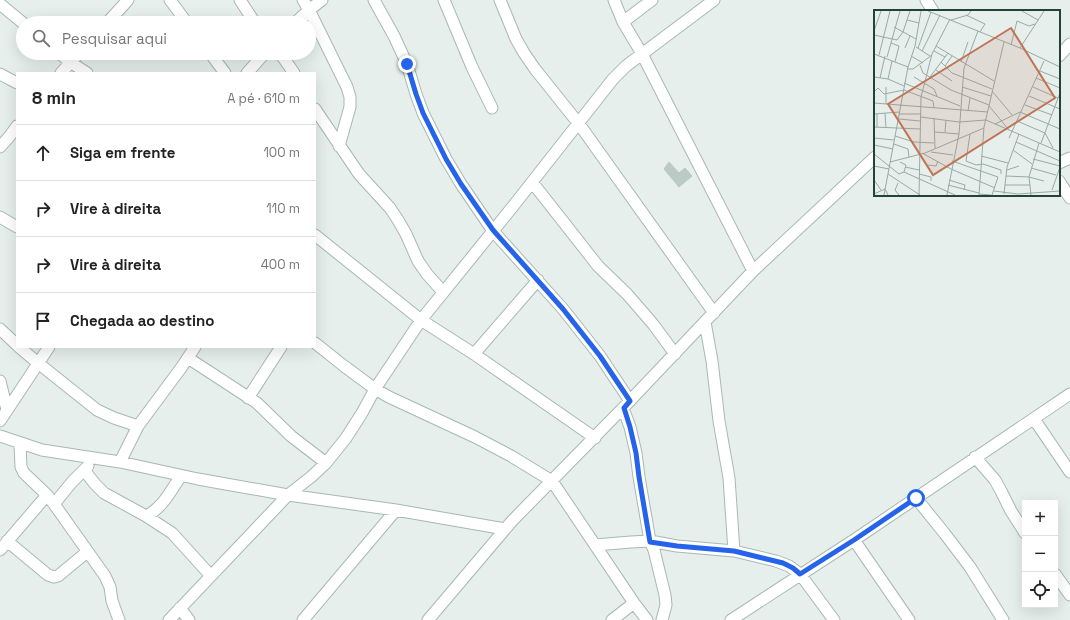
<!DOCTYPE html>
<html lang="pt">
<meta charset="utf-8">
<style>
body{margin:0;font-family:"Space Grotesk",sans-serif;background:#f2f2f2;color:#222}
.controls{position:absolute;right:12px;bottom:12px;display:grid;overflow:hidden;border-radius:0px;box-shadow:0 4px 16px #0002}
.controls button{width:36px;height:36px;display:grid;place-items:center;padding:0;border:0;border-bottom:1px solid #e0e0e0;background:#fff;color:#222;font:20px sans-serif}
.stop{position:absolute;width:12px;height:12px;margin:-9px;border:3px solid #2563eb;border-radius:50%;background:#fff}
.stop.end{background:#2563eb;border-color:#fff;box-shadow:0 1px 4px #0008}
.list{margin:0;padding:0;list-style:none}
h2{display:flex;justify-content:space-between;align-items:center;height:52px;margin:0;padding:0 16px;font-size:17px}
h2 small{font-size:13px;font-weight:400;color:#767676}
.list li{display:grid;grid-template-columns:26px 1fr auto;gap:12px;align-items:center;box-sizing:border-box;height:56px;padding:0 16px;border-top:1px solid #e0e0e0}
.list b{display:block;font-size:15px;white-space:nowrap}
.list em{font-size:13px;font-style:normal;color:#767676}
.icon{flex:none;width:22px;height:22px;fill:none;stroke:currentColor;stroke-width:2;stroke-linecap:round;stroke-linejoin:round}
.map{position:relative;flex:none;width:1070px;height:620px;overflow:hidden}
.search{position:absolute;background:#fff;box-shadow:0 4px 16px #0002;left:16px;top:16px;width:300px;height:44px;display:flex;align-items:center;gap:10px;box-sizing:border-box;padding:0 14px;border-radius:22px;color:#767676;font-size:15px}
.panel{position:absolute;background:#fff;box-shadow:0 4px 16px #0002;left:16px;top:72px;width:300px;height:276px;border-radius:0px}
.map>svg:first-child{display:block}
.building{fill:#bbcac4;stroke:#b8c9c2}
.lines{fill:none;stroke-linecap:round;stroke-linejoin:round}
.street-casing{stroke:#a8b8b2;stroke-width:13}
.street{stroke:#fff;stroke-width:11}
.route{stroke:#2563eb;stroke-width:5}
.inset-road{fill:none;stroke:#98aaa4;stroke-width:1}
.view{fill:#c07456;fill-opacity:0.15;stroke:#c07456;stroke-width:2}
.inset-edge{fill:none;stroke:#24423a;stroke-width:2}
</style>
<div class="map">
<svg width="1070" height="620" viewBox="0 0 1070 620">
<rect width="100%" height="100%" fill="#e6efeb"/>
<path class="building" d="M669,162L679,173L685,168L692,176L679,187L664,169Z"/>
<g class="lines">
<defs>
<path id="street" d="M170,0L187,23
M240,0L255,23
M303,0L309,10L347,87L350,97V107L339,146
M374,0L394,36L407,64L416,94L423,113L446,159L461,184L493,231L563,309L600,356L630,401
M444,0L472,67L492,108
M500,0L516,39L524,53L535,69L579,124L714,313
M614,0L623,22L642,54L753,271
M926,0L933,11
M0,4L23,23
M623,22L652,0
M107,23L128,0
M295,23L309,10L322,0
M59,53L70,62L87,73
M210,53L225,73
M280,53L294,73
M1059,56L1070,44
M61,73L79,53
M247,73L265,53
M0,74L17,83
M315,109L359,174L390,208L398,220L406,234L418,261L427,274L443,292
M0,147L9,137L17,126
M1059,163L1070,158
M1059,181L1070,198
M532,182L598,266L627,294L653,324L675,354
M0,217L17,227
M315,235L421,320L474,354L595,438
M705,322L712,361L719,421L729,478L734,551
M0,329L17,345
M315,343L344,366L375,389L389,397L475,437L511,456L552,481L634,603L647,620
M19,347L38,363L97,410L114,418L138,426
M474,354L538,280
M188,358L257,403L291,436L326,463
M0,381L7,410
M248,398L281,347
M623,408L630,427L636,453L639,477L650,541L654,550L665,595L666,605L662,620
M1034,419L1070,472
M0,421L49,347
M0,436L42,450L120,462L198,479L288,495L396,510L505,529
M20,443L21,467L24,473L47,495L54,504L105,576L110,587L112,601L119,620
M975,457L995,480L1001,491L1011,511L1025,533
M120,462L138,426L181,368L195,347
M84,470L95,484L104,493L146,516L172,533L211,576
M916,498L945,534L970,567L1003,620
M54,504L72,482L88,466
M146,516C163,508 171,490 181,476
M854,540L909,620
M7,541L48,575L54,577L58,576L87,552
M595,545L631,542L650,541L677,546L734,551L776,561L789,566L800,574L834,620
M0,550L47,495
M1055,574L1070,595
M180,608L189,620
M169,620L288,495L311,477L326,463L346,438L362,413L375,389L421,320L514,205L613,79L626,66L714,0
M303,620L396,510
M428,620L512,521L623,408L753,271L875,157
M612,620L634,603
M731,620L854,540L1070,394"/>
</defs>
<use href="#street" class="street-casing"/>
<use href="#street" class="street"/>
</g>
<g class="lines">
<path class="route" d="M407,64L416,94L423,113L446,159L461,184L493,230L563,309L600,356L630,401L624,408L630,427L636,453L639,477L650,542L677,546L734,551L783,563L793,568L800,574L854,540L916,498"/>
</g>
<g transform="translate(874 10)">
<rect width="186" height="186" fill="#e6efeb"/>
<path class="inset-road" d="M54,1L146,38L186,57M148,1L164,10M92,5L111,14L106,22M33,10L45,13M77,10L94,5L97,1M20,17L42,29M0,21L7,1M0,25L23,30L29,22L36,1M17,33L25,36L21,52M137,35L143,11L155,16L161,14M62,36L120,71M42,37L56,46M31,38L36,26M44,38L57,2M146,38L170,1M48,41L66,5M60,41L71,47M0,44L34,57M5,45L16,1M37,46L49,53M13,47L26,1M67,52L78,63L118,79M87,52L94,32M46,55L49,63L77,80L115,95M71,56L78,46M33,59H39L58,45M62,60L78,71M166,61L186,69M0,67L14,69L30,76M40,67L60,79L63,86M56,67L74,43M6,68L11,46M162,68L186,78M14,69L18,51M30,73L86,96M12,77V94M88,77L117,86M159,77L184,88M118,81L138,105M0,82L4,78L10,84L30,80L59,91L60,98M155,86L186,99M0,93L114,102M151,95L178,105M115,96L135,120M94,101L96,88M11,103L12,118M0,104L26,102M3,104V117M25,104H47M47,107L85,112L112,110L186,142M60,108L61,138M25,109L46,111M143,111L171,123L179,138M121,114L146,102L186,119M0,117L46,119M61,122L85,124M71,122L72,110M96,124L92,151L102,155L109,154L127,160V164M21,126L40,132L60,133M0,128L20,130M135,128L170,51M142,132L186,151M167,133L186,83M20,134L34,139L35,147M0,135L19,139M139,140L158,154M57,142L79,145M48,143L77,159L121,178M0,144L25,164L30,162L81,185M107,146L134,153M159,149L186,156M78,151L124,167L118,185M16,152L51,143L110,118M26,152L32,155L30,162M54,155L62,156L64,151M0,156L15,159M31,157L45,160M157,158L182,165M133,160L145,156M14,164L46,185M45,164L57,167V171M132,166L155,167L170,171M0,170L7,180M75,170L91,175L90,180M24,173L21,180L25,185M74,175L105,183M131,175H156M178,180L186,157M120,181L144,184L186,181M0,184L11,179L14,185M105,184L117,185M130,184L133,157L145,124M10,185L34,57L41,36L47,1M45,185L47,87L58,44L76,9M73,185L85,124L90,58L104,21M105,185L110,117L130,32M157,185L155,167L165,133"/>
<path class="view" d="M137,18L181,88L59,165L14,94Z"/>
<rect width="186" height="186" class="inset-edge"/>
</g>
</svg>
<div class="controls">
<button>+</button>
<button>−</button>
<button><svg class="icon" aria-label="locate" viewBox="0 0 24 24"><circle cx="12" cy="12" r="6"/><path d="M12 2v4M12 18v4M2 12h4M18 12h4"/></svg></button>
</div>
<div class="stop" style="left:916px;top:498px"></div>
<div class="stop end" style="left:407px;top:64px"></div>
<div class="search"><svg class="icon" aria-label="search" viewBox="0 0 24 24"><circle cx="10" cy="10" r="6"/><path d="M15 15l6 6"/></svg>Pesquisar aqui</div>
<section class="panel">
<h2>8 min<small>A pé · 610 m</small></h2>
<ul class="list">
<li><svg class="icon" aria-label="ahead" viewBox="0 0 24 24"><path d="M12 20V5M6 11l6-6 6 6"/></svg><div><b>Siga em frente</b></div><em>100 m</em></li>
<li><svg class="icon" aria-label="right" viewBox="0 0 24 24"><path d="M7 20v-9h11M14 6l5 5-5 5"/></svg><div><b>Vire à direita</b></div><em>110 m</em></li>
<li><svg class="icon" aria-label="right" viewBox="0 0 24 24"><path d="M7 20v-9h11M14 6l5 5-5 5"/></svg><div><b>Vire à direita</b></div><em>400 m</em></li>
<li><svg class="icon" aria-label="arrive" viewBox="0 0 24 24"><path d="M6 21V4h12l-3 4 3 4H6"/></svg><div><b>Chegada ao destino</b></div></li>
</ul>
</section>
</div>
